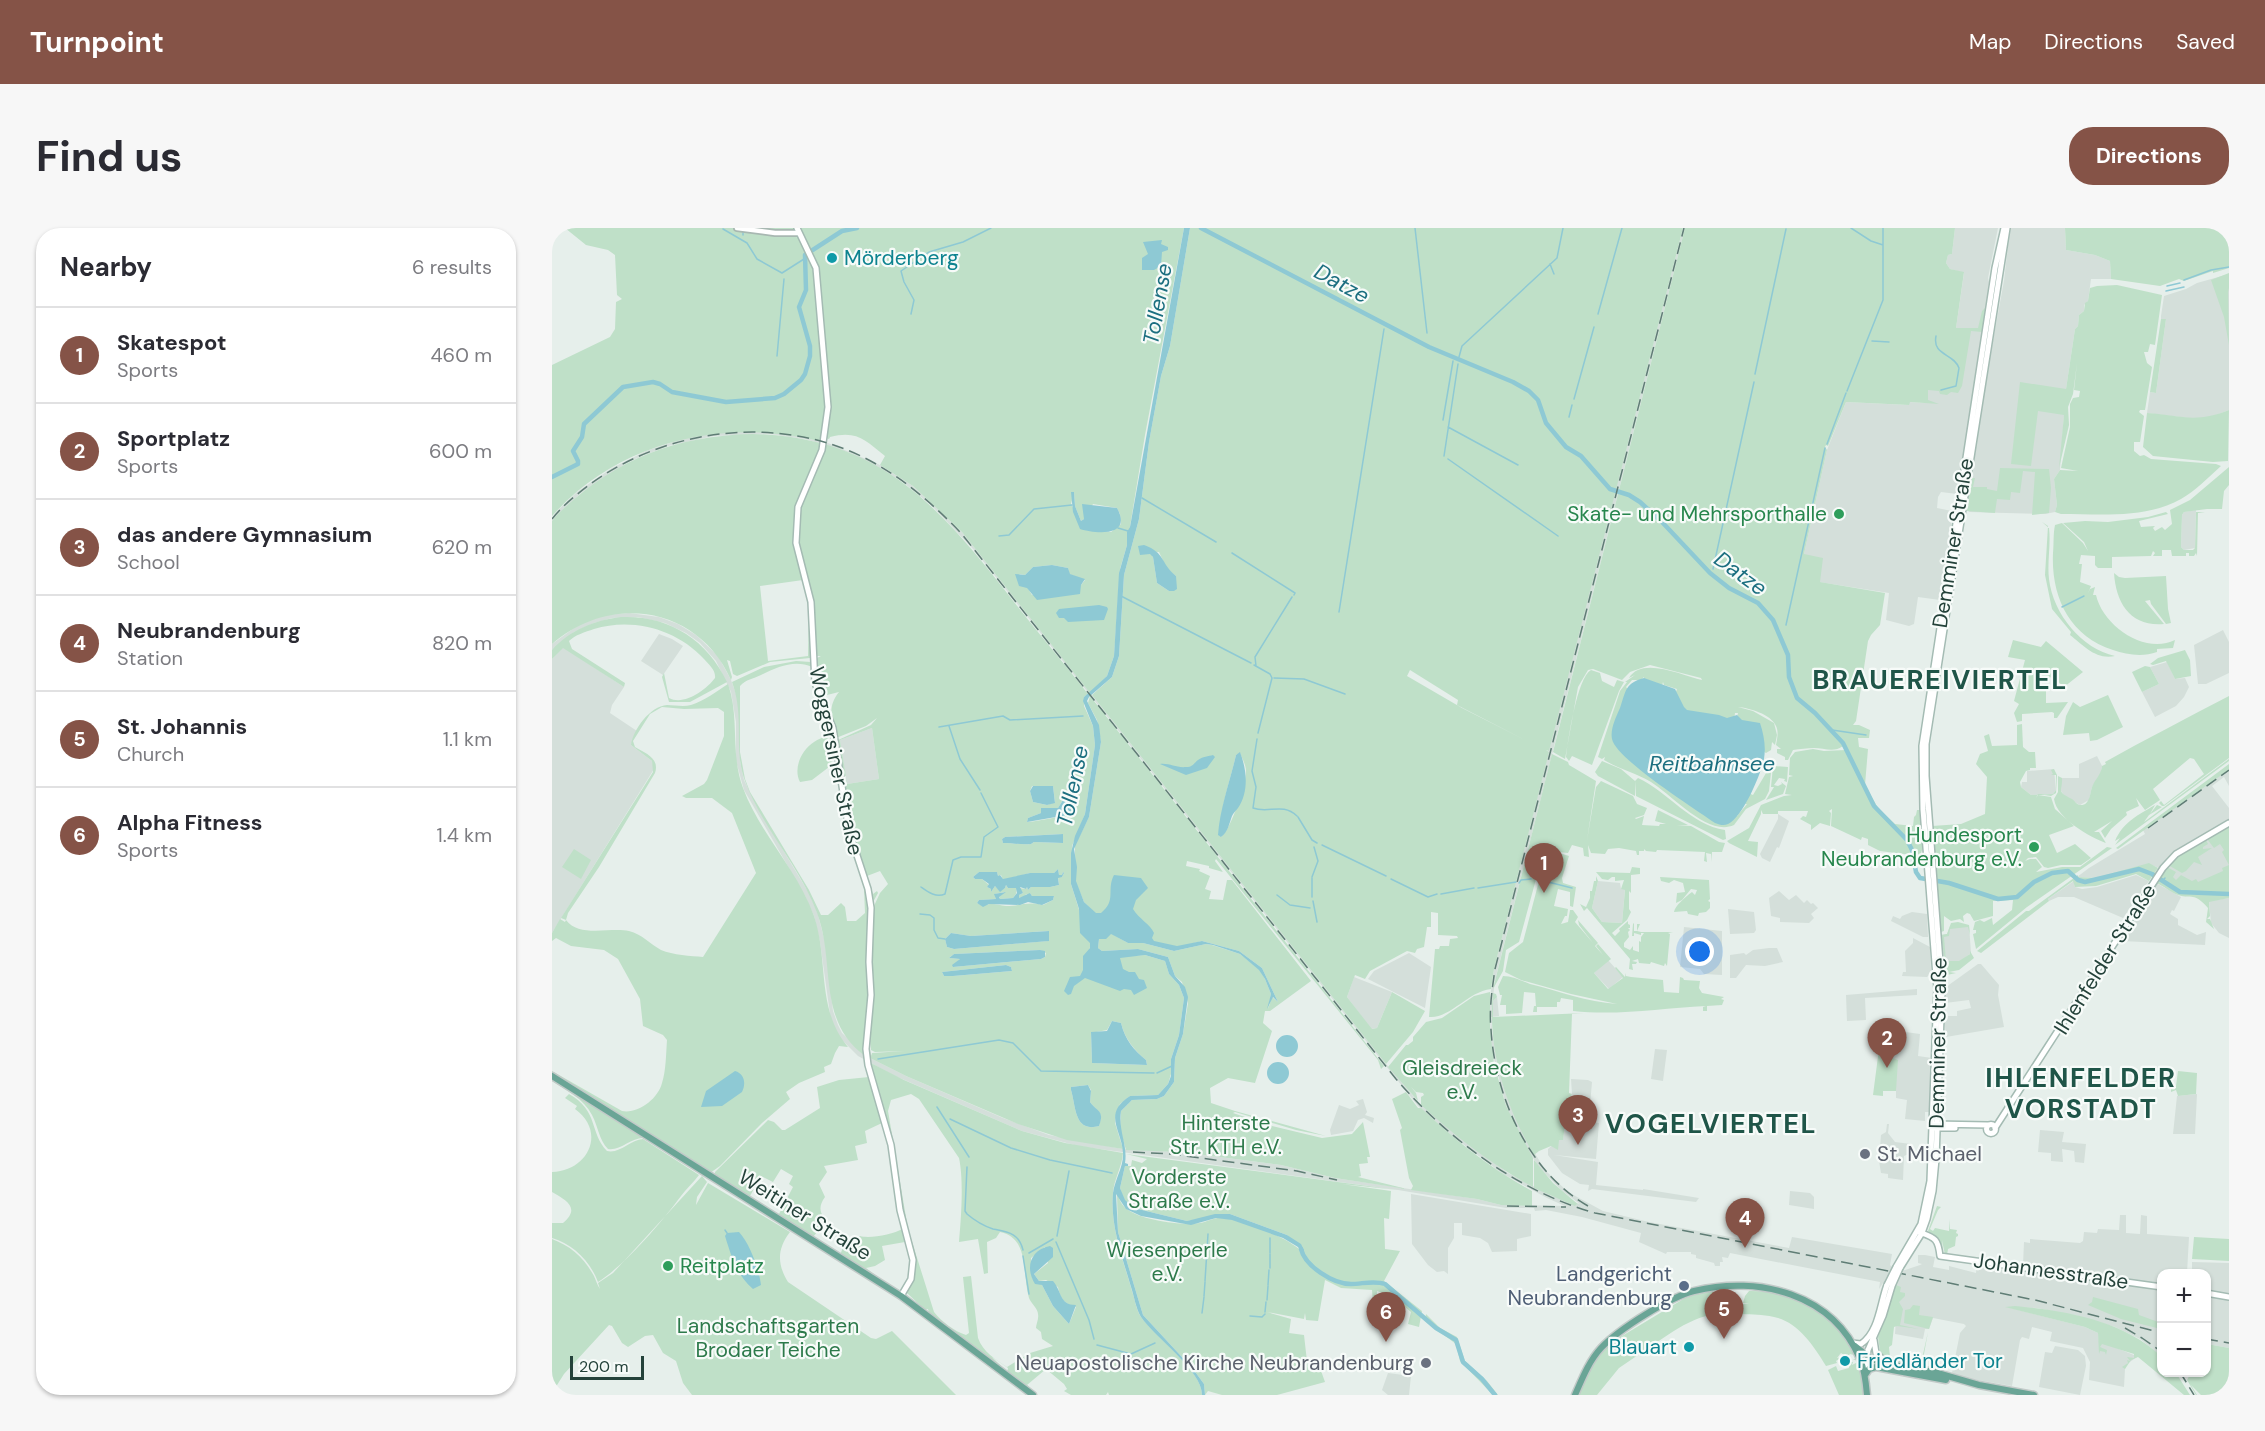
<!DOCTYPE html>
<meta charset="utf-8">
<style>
body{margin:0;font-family:"DM Sans",sans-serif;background:#f7f7f7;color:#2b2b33}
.controls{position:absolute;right:18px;bottom:18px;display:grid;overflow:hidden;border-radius:12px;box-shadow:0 2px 4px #0004}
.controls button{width:54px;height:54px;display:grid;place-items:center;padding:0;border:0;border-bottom:2px solid #e1e1e2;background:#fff;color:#2b2b33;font:30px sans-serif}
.scale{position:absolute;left:18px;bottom:15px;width:74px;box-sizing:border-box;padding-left:6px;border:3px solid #24423a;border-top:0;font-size:16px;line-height:21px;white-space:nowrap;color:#24423a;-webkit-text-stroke:4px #f7fbf9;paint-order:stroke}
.you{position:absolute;left:1148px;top:724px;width:21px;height:21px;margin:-15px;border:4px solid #fff;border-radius:50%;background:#1a73e8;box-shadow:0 0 0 9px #1a73e833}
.badge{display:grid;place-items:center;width:39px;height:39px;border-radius:50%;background:#855347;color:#fff;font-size:20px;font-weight:700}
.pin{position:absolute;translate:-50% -50px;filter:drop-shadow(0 2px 3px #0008)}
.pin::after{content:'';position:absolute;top:32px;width:21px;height:18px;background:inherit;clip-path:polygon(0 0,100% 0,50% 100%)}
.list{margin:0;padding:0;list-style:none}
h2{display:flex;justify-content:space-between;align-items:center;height:78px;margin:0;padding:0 24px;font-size:26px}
h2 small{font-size:20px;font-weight:400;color:#7c7c81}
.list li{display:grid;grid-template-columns:39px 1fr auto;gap:18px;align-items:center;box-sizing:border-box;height:96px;padding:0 24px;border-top:2px solid #e1e1e2}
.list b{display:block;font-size:22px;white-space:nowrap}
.list p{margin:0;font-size:20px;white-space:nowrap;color:#7c7c81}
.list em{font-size:20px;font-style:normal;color:#7c7c81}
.map{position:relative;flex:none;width:1677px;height:1167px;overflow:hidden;border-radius:24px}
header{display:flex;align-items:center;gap:36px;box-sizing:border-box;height:84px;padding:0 30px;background:#855347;color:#fff}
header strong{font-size:28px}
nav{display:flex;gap:33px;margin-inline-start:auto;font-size:21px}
.intro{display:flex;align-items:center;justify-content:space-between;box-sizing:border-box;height:144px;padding:0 36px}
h1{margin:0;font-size:42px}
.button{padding:15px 27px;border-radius:24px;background:#855347;color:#fff;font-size:21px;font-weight:700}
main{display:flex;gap:36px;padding:0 36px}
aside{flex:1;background:#fff;border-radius:24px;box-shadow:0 2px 4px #0004}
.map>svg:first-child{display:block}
.built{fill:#d4dfda}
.green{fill:#bfe0c8;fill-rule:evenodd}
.water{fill:#8ec9d4}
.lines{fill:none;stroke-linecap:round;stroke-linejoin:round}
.stream{stroke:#8ec9d4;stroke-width:1.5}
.river{stroke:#8ec9d4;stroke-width:4.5}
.tertiary-casing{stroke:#a8b8b2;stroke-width:8}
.secondary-casing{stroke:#a4bbb3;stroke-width:8}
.primary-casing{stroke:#c2cac8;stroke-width:9}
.tertiary{stroke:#fff;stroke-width:4.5}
.secondary{stroke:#fff;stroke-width:5}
.primary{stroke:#6aa596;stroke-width:6}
.rail{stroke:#5f7d75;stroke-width:1.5;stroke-dasharray:12 6;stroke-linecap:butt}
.secondary-bridge-casing{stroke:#a4bbb3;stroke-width:8;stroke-linecap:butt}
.secondary-bridge{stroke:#fff;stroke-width:5}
.culture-dot{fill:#0f9aa8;stroke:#f7fbf9;stroke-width:2}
.leisure-dot{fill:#2e9e5b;stroke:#f7fbf9;stroke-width:2}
.worship-dot{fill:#6b7280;stroke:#f7fbf9;stroke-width:2}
.service-dot{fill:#5c6f8a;stroke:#f7fbf9;stroke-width:2}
.labels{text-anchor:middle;stroke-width:4.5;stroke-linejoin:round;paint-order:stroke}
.culture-label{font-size:21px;fill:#0d838f;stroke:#f7fbf9;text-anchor:start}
.leisure-label{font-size:21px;fill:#27864d;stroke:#f7fbf9;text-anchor:end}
.street-label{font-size:21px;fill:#24423a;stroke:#f7fbf9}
.park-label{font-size:21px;fill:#2d7a4b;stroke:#f7fbf9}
.worship-label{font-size:21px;fill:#5b616d;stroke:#f7fbf9;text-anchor:start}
.service-label{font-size:21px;fill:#4e5e75;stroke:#f7fbf9;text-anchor:end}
.water-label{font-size:22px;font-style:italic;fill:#1c6f80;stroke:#f7fbf9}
.district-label{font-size:27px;font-weight:bold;letter-spacing:1.5px;fill:#1f5548;stroke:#f7fbf9}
</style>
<header>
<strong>Turnpoint</strong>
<nav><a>Map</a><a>Directions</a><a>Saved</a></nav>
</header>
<div class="intro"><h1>Find us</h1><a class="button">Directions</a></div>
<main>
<aside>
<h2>Nearby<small>6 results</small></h2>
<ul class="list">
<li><span class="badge">1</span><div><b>Skatespot</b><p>Sports</p></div><em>460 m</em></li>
<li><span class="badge">2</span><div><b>Sportplatz</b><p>Sports</p></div><em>600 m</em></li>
<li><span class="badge">3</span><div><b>das andere Gymnasium</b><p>School</p></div><em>620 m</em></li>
<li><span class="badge">4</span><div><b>Neubrandenburg</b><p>Station</p></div><em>820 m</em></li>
<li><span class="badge">5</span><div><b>St. Johannis</b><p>Church</p></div><em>1.1 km</em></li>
<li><span class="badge">6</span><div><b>Alpha Fitness</b><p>Sports</p></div><em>1.4 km</em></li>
</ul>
</aside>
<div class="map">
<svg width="1677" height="1167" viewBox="0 0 1677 1167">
<rect width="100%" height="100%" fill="#e6efeb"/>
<path class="built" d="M1131,0H1133L943,752L939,787L941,773L945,769L947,788L939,789L940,802L945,836L954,866L973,909L993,942L1016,964L1051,983L1097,994L1237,1020L1240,1009L1340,1026L1338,1037L1341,1040L1350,1043L1368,1037L1370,1036L1366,1035V1027H1373L1383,1029L1381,1039L1397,1042V1038L1424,1045L1425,1035L1609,1061V1128L1588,1111L1563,1099L1526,1088L1485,1080L1455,1079L1533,1099L1546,1105L1547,1113L1582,1127L1585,1129L1575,1136L1573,1141L1572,1159L1537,1152L1538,1134L1531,1120L1498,1113L1500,1104L1480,1099L1477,1111L1470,1109L1468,1112L1460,1158L1414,1150L1400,1145L1408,1105L1414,1098L1412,1096L1381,1090L1377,1101H1373L1371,1111L1343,1106L1346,1058L1331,1055L1327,1061L1328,1054L1178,1025L1176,1030L1170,1029L1171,1034H1168V1038H1163L1162,1035L1144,1030V1027L1139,1026V1024H1115L1114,1026L1087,1014L1089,1005L1030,989L994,982L983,983L982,980H954L846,962L526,918L470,903L341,847L306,828L288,810L279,793L268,714L262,688L253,668L192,562L184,533V494L179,464L164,433L148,415L134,405L113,395L86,389L60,390L42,395L22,404L0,422V416L29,395L51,387L77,385L107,389L126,396L144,407L166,428L179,452L187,474L188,533L192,552L204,577L258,667L266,687L273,714L281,783L286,797L290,805L316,829L354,848L451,890L497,907L571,921L629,924L729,937L783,950L925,971L949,977L1013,978L995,970L951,946L900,908L866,878L423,323L379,277L348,252L298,225L253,211L218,206L162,208L116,218L78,233L29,265L0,293L3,285L25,264L60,240L94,223L133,210L160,205L206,203L235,206L276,215L328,237L361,258L410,304L834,836L869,877L919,918L956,945L1000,968L1028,976L1009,962L986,938L969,910L954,878L939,819L938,770L942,741L1029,394Z
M1403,0H1446L1436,50L1437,54L1430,108L1405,266L1389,264L1386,269L1385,280L1400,283V291L1388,372L1366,369L1362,396L1357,398L1334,392L1337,365L1267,354L1252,326L1275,222L1294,174L1356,177L1357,174L1375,175L1376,162L1419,101L1404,100L1412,45L1398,41L1394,35L1396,27L1400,26Z
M1458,0H1513L1514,22L1543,27L1558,33L1559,51H1539L1536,73L1532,77V83L1527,87L1526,98L1523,101L1514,161L1508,242L1502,251L1505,277L1503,284L1493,286L1417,284L1415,281L1434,151L1452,53Z
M1677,46V182L1659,189L1644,191L1595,185L1598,164L1604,165L1614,91H1609V88L1612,68L1634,61L1645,55Z
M1644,282L1643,320L1632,322L1629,319L1630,287L1632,284Z
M1671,402L1677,414V445L1654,456H1646L1642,417Z
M107,406L120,411L131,418L111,447L89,433Z
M11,419L72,459L60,477L58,485L85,503L79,517L100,533L102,541L0,705V431Z
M1615,434L1623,451L1633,450L1637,459L1632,469L1624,478L1603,489L1590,464L1607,456L1598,439Z
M320,500L327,551L295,556L288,512Z
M1545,528L1550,538L1549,545L1540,559L1537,572L1528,577L1513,569L1508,561L1510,550H1527V536Z
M1502,541L1504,562L1501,566L1479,567L1469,559L1470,554H1475V543Z
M1677,541V558L1672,549L1660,558L1677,580V658L1648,657L1636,658L1621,652L1620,645L1597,636L1543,650L1525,649L1537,640L1593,606L1591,602Z
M1226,586L1237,593L1227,620L1225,619L1218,634L1210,630L1208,626L1226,591Z
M1584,647L1597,653L1571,690L1522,669H1506L1497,673L1496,671L1522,653L1523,659L1530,661L1545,659Z
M1046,653L1068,655L1069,661H1073L1070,695L1050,694L1040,680Z
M1604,655L1629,669L1622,683L1620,682L1618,686L1626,691V697L1645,707L1654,704L1653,717L1570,713Z
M1227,663L1237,672L1244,667L1252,675L1255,672L1259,676L1261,675L1266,680L1259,686L1262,690L1257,695L1228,694V690L1219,688L1217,670Z
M1677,670V710L1667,705L1659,695L1657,673Z
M1176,681L1202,684L1204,702L1202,705L1178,706Z
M1360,684L1375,686L1376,709H1371L1339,693L1341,688L1348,691L1350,688Z
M1417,697L1419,725L1395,744L1393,743L1389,707L1395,706L1398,698Z
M1132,699L1170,703V747L1152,746L1148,741L1128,739Z
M1361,710L1378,719L1379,745L1375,749L1350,748L1351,744H1354L1353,723L1361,715Z
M1217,720H1225L1231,734L1213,738L1194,737L1184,750H1178V727L1192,725L1194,727L1201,722Z
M857,725L879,739L873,780L816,751L822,743Z
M1056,732L1071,749L1057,761L1042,745Z
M1426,736H1429L1447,757L1446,767L1452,799L1394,809L1392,788H1405V783L1419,780L1417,772L1393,775L1394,759Z
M802,749L840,764L825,800L819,801L795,769Z
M1365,761V767L1313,770L1314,792L1295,793L1294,767Z
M1339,802L1368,806L1366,828L1380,830L1377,884H1373V893L1353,891L1355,872L1344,870V863H1331L1330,867L1323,866L1328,813L1337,814Z
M1103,821L1115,822L1111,853L1099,851Z
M1019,851L1036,852L1040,854L1037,889L1040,894L1047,895L1044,931L1002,927L1046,934L1044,957L1091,962V961L1147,970L1144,974L1040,961L1036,963L1037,957L1028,956L1010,945L996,927V921L1007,911H1011L1016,873L1020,866Z
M1645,866L1643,906H1621L1625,868Z
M811,871L815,884L813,887L822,890L821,895L812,890L806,892L801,903L779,907L778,902L787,877L798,881L807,877L804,873Z
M1335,896H1337L1336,905L1343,914L1359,916L1361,924L1352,928L1351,952L1336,950V946L1329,945L1327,933L1329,907L1334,904Z
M1488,902L1512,904L1510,914L1534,916L1532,935L1523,934L1522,923L1510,921L1511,934L1499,933V925L1486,924Z
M1238,963L1258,965L1262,969V981L1237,977Z
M859,966L979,986V1008L965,1011V1023L940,1024L936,1015L928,1010L910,1007V995H902V1010L896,1020V1046L892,1043L885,1044L876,1037L860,1016Z
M1568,987H1574V1005L1588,1006L1589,987L1595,988V1006L1637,1009L1635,1045L1610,1046L1609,1057L1471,1037L1472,1014L1478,1015V1011L1528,1015L1531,1013L1532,1004L1545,1005L1546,1001L1567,1002Z
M1640,1034L1677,1035V1066L1655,1063L1654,1046H1640Z
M1654,1068L1677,1071V1120L1655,1116Z
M1503,1118L1526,1122L1533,1128L1534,1138L1528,1167L1487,1159L1493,1124L1500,1125Z
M836,1145L859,1148L857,1167H836L830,1162Z"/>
<path class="green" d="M13,0H244L242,7L247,11L261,36L275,174L271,214C174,189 68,212 0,288V137L58,109L63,101L64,74L70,71L65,67L63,27L56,22L34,17Z
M246,0H632L593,207L575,317L568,341L562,428L555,448L538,465L410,304L361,258L328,237L333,228C313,212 305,202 278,209L277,211L274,210L272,87H270L262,29ZM522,264L523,278L529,293L532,291L541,276L565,280L568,286L569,296L559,304L533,302L519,276ZM500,337L516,340L517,346L533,352L529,357L480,367L467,346L473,347L481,339Z
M638,0H1131L997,523L994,522L997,524L942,741L939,761C915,764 898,791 877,789L883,721H887L888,718H897L898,711L906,710L905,708L886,707V685L879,684V699H875L872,719L865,721L863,725L855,723L818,743L813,751L803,747L795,769L820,801L825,800L840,764L873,783L861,804L834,836L540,467L560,449L567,428L572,347L587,291L597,214L609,148L618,118ZM607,324L615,341L624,348L617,363L605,355L601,329L599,326L593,325ZM858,442L906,472L905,477L975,513L910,480L855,448ZM688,525C690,530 694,537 694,543C694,557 679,601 669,609C667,581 678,554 684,527Z
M1133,0H1403L1400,26L1396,27L1394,35L1398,41L1412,44L1404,100H1426L1430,83L1434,79L1430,104L1419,103L1410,158L1406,165L1399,164L1395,167L1388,166L1387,163L1376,162V172L1387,176L1358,174L1357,177L1294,174L1276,218L1274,217L1273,219L1275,222L1252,326L1271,330L1268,354L1333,365L1328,397L1319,407L1316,413L1304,493L1301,497H1307L1318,502L1317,510H1306L1307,519L1316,521L1313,557L1326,580L1343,596L1361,598L1362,589L1364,587L1365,582H1368L1371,619L1368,628L1328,623L1316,617V611L1310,609L1309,612L1279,598L1280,581L1277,583L1279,585L1278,598L1268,595L1259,602V597L1248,591L1251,588L1254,589L1256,583H1226V586H1211L1209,582V586L1196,613L1206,614L1205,629L1177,615L1175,613L1197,600L1209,577L1232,568L1240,567L1233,566L1237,549L1241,548L1237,547L1238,530L1243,524L1261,521L1272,523L1294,522L1291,518C1282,525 1272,520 1262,520C1255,520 1248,521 1241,522L1236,532H1233V529L1225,525V521H1229L1224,517C1225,511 1227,504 1224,498C1219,486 1197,480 1186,479L1201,483L1222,495L1225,507L1223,517L1220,514L1219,522L1214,525L1209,522L1201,502L1185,489L1186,485H1183L1182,492L1138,491L1123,466L1125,461L1112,457L1111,454L1110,458L1092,452V449L1089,452H1080L1074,459L1185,588L1195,576H1193L1196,565L1201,567L1220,535L1217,563L1213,571L1194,581L1182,597C1156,609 1120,567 1099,554C1084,545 1067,541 1052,532L1053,529L1050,531L1046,529L1068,463L1075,454H1073L1083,447L1077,450C1090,428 1131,448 1150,452L1149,450L1098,437L1078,444L1070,452L1041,441L1036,442L1026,459L1013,531L1001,524Z
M1513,0H1677V40L1661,45V43L1632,53L1627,51L1608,58L1559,51L1558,33L1543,27L1514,22Z
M1677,45V64L1676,60L1677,117L1672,89L1659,52Z
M1565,57L1610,67L1603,117L1598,116L1596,124H1592L1595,135L1600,139L1593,182H1588L1587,184L1592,188L1588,214H1582V223L1588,228L1592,227L1599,231L1664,236L1669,238C1656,250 1643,263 1629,271C1594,291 1548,286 1509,286L1503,284L1505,277L1502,251L1508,242L1526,243L1509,240L1518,199V176L1521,170L1527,169L1528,163L1522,162L1525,135L1521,166L1516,179L1517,197L1507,240L1512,187L1486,183L1479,238L1459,236L1468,154L1514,161L1523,101L1526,98L1527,87L1532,83L1533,75L1536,73L1538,60L1545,58Z
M1609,91H1614L1604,165L1598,164Z
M1677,182L1676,233L1661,234L1601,228L1591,219L1595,185C1629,187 1642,196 1677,182Z
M200,206C329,209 388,279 462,374C486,405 512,435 536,466L532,469V478L541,498L543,517L533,586L520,618L519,656L528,685L529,703L539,715L534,736L535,743L551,754L584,761L587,757L584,751L572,747L556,735L562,729L593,727L613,733L617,746L627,757L632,770L627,807L619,831V846L616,856L606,867L578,868L568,876L564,886L563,895L571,921L515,912L466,896L354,848L316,829V813L319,828L320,825L353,823L323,824L319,822L318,813L315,810L320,768L318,734L321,680L328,665L336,656L328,643L315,648L321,666L325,663L326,665L320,676L298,603L290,553L294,550L295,556L327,551L320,500L288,512L294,548L290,547L288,543L284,513L319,497L325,490L314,498L284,510C281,492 274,480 287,464L271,468L278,478L276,485C267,467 263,451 263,431L269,428H263L260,424L258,430L218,434L185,448L181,446L178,433L175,432L180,449L179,452C146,378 59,365 0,416V293L5,287C61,232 122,208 200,206ZM251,352L257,381L256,428L216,433L208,358ZM480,558H501L503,574L495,577L481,574L478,563ZM524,570L521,586C505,588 491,593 475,594L476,590L489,585V580H506L511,572ZM510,606V615L482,614L479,616C469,617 461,615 451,615L450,611L453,609ZM506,641L507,648L510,647L511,644L512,645L510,649H506L507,657L498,659H479L476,662L475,659L474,661L467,660L471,665L467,667V670L473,669L474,666L477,668L478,665L480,668H502L501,672L491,677C475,673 468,678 454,678C446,677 439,674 431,678L425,675L427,672L444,671L443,666L453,664L447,668L448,671L461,670L464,666L465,660H456L454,657L453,660L448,663L443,658L439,664V661L435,659L437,657L430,651H423L421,649L427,644H445L446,648L449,647L451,652L478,645H502ZM496,703V713L402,721L395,719L393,711L399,705L419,708ZM488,722L494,725L493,729L489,731L401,739L408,731L397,730L402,726ZM454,737L459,739L460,743L401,748H392L390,744ZM560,793L569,795C573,811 582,822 594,832L595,837L540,835L539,805L555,802ZM536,857L539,862L538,874C545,884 552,882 547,898C522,905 524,878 519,862V859Z
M1421,229L1419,250H1423L1421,259H1435V261L1445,263L1448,240L1497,241L1499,260L1497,285L1480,287L1483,244L1471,243L1468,265L1459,264L1458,272L1445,271L1443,285L1415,283V277L1413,278L1418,265Z
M1677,239V257L1672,263L1670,281H1655L1632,284L1630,287L1629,319L1632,322H1641L1643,320L1644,284H1653L1646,285L1645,328L1644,325L1642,328H1637V325H1634V328H1620L1619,322H1610V328H1601L1603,325L1601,323L1599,328L1560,329V340H1546L1543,337V328L1529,327L1527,336H1530L1528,354L1539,358L1536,365L1538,361L1543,359L1541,367H1544C1551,398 1593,427 1623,412L1621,420L1605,421V424C1591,429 1575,427 1561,422C1517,408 1499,368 1501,325C1502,316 1501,306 1503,297L1510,295L1531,315L1536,323L1532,314L1511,295L1533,293L1556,294L1596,289L1614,284L1616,286L1587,293L1589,299L1603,298L1601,300L1603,303L1610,299L1613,302L1620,296L1618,282L1638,272Z
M1490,294L1497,300C1499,317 1495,334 1497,351C1501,386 1530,421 1563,428C1544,432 1532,418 1518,407L1519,404L1500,381L1493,347L1496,298Z
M1562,345L1567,349L1573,350L1614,348L1616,381L1619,395L1614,396L1599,376L1598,372L1593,373L1612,396C1579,399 1564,376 1562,345Z
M69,389C116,387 155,411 175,454L138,474H117L110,449L112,445L117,470C132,478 154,462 163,450C164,442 157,437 152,431C125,401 80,389 42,401C33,404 23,407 17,413L20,421L73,455L72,459L11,420L0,431V422C18,402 43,392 69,389Z
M1461,412L1489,419L1494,413L1531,444L1512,459L1501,449L1487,451L1488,458L1483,459H1494V475L1516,474L1505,490H1502V485L1500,484L1470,486V493L1465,494L1462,485L1467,476L1462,473L1473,432L1456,429Z
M1633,422L1638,432L1639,448L1623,451L1614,433L1601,437L1598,436L1606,430Z
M244,433L259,434L260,439C243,431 225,439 209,447C201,451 194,451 188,458V524L193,551L198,564L257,662L269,687H276L289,675L293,679L295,693H304L313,685L312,661H315L317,670V778L311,814L313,828C264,792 284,735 265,685C248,638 210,600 193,553C181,521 193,489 180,454L212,439Z
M1593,438L1598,439L1607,456L1590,464L1580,444Z
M1039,442L1048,445L1050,453L1062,459L1065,452L1072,454L1067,463L1040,537L1020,528L1017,533L1014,529C1016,512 1025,450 1039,442Z
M176,456C188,490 178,526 191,560C208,606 246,642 262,688C277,733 264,781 296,819L287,818L283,825L279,836L272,839L273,844L247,855L234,864L238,871L210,895L168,938L158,945L0,846V843L70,883C86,886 106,871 110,855C114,843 114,826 115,812L111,807L91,798L88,771L66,731L52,722L19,718L4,710L0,713V705L8,691L13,694L14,692L9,690L101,544L100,533L79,517C81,502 98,478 115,477C123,477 131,479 139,477C152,473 165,463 176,456ZM110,479L132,481L166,480L172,484V508L155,552L152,556L130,568L134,570H160L180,585L204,645L151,729C139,728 121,727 109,722C98,716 90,706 77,703C58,699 27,710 14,692L16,685L47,639L103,545C108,530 93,525 83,519L81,513L98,486Z
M1556,467L1571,499L1545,512L1538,513L1537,505L1511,507L1514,488L1521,474L1528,479Z
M538,468L832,838L829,841L826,832L664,631L663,633L671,644L657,640V638L635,633L634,638L648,641L647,643L658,648L653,661L659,663L657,671L671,672L675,652H680L759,753L718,783H713L711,795L720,803L703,855L676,850L658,860L659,875L683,883L774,908L744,902L683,884L681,885L720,898L770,910L800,906L811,894L818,929H815L816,935L807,936L809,948L806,949L855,961L783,950L729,937L629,924L574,922L568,901L569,883L580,872L605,871L612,868L622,854L623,830L631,806L636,775L630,754L623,748L616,729L586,721L550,723L546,720L547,710L558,705L576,715H591L622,723L654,716L660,717L688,726L708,742L713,751L719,766L716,781L720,769L726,774L710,740L687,723L650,713L626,719L604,715L556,684L545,687L532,674L524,655L523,625V617L537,589L549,514L545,492L536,475Z
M1677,468V530L1612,578H1610L1607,575L1609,573L1612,577L1652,546L1642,531L1638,530L1601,561L1608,572L1593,582L1584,570L1587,578L1574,584L1575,587L1559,601L1553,610L1549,603L1560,593L1542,604H1547L1554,615C1538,609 1505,591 1502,571L1506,564V548L1510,550C1511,563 1503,563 1520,571C1523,573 1524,576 1528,577C1538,578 1538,565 1540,559C1543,551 1549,547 1550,538L1554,536L1553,534C1594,511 1635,490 1677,468Z
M1470,496L1471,519L1477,524H1483L1484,540H1478V542L1474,543L1468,554L1469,559L1479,567L1501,566L1504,562V547H1499L1501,546L1499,542L1502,541L1505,547L1504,565L1499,568L1486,566L1484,570L1486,567L1499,569L1503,581L1522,598L1497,607L1505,625L1523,616L1539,630L1529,637H1509L1496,640L1492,639L1484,629L1476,630L1473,633L1478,631H1484L1490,639L1484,644L1510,639H1528L1555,619L1560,620L1475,679L1424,721L1421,706L1424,705V702H1421L1423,694L1428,692L1432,694L1440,690L1441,697L1460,682L1461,672L1441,673V688L1422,693L1418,686L1415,685L1411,688L1412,694L1408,691L1399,693L1392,688V703L1389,704L1380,598L1409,596L1433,586L1435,549L1424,536L1428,526L1436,523L1432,508L1437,506L1440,518L1465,517V497Z
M275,507L281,543L277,539L260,552L248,554C241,541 249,522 262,514C266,511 271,510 275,507Z
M1000,526L1016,534L1017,537L1044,553L1035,612L1044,559L1049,553L1081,568L1085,576L1095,580L1092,587L1083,590L1084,591L1092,588L1090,597L1107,598L1108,596H1114L1103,593L1106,582L1136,597H1125L1139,598L1167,614L1173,615L1170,624H1160L1159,634V626L1154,625L1155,634L1152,633L1153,624L1105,622L1104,624L1094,623L1092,621V623H1087V627H1085L1084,623L1067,620L1056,621L1053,626L1039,625L1036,617L1037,629L1032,628L1031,620L1020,617L1016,625L998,623L990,629L967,714L954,722L951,743L941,761Z
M1677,531V533L1563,617L1568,610L1563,613C1571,594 1586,587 1603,577L1598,586L1605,577L1610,579L1597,587L1592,594Z
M1050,533L1069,541L1083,553L1086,550C1116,564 1139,597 1173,602L1174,611L1171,612L1163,608L1084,568L1083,553V568L1046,548L1043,544Z
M1677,536V541L1675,543L1577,613L1566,621L1564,620Z
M1221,538L1236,539L1235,554L1232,553L1233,551L1227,550L1222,557L1226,558L1230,556L1229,554L1234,558L1231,566L1214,572L1222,559H1219Z
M1677,599V670L1657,674L1658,688L1655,691H1658L1662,701L1654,694L1656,680C1641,663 1641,672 1626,667C1618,664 1612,658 1604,655L1615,639L1624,644L1621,649L1624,652L1629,647L1640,653L1644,651L1646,654L1671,643L1670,640L1677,637L1670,624L1672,622L1668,616L1662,620L1655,611Z
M1654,612L1656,616L1651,619V621L1660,620L1646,629L1650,637L1642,634L1634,643L1630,645L1616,637L1625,629Z
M22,621L39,632L29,651L10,639Z
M1004,624L1017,628L1010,650L1011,655L1024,659L1021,679L1018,678V664L1006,661L1002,678L1016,681L1015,688H1013L1009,696L1016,694L1018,682H1021L1026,689L1023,694L1041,715L1027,697L1026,692L1046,715L1043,718L1051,727L1044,718L1046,716L1059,731L1042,745L1056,761L1071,750L1063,740L1064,739L1073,749L1074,745V748L1079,749L1111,752L1112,764L1127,765L1128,749L1131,750L1132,752L1148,753L1147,760L1150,765L1172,769L1169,771L1172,772L1170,777L1155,778V783H1151V779L1154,778C1109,780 1066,788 1021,783V772L1009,770L1008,774H1005V779H985V784H981L982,778H984L983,765L972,764L970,785L954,786V777H948L950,767H948L946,759L951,748C960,748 970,753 978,756C1007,763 1035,774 1065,776L1019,766L969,752L953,744L957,725L971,714L993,630L999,625Z
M1597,635L1606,640L1597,653L1584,646L1544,658L1523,659L1521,653L1496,671L1497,673L1429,725L1425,723L1474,683H1477L1526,647V649L1543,650Z
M1080,639L1088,640V646L1079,647V665L1077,663V681L1079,684L1075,692L1060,705L1063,708L1068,703L1067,701L1076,693V696L1078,697V700H1076L1078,702L1076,704L1077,709L1072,715V719L1078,722L1081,718V722L1087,724V713L1089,714V709L1092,705H1089V707L1082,705V708H1080L1081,696L1082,695V703H1085V696H1088L1085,703L1089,704H1121L1116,705L1118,706L1115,738L1113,735L1112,738L1099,734L1098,736L1087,735L1086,731L1080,733L1085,734L1084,736H1080L1081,742L1077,741L1078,731L1035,680L1032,683L1028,676L1034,679L1038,670V663H1040L1042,653H1044V648L1046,653L1040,680L1050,694L1070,695L1073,662L1069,661L1072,652L1063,653V649H1060L1056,652L1050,651L1044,644L1078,645Z
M1108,649L1157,652L1158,671L1156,673L1158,674V680L1154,684L1147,685L1146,688L1136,686L1135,683L1122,684C1123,678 1133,669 1140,664L1143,667L1145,662L1139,661L1130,672L1124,675L1125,665L1133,664L1131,655L1122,652L1117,655L1109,653Z
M1406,694L1417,697L1418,707L1416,699L1398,701L1397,708L1392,709L1394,733H1407L1418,726V723L1422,730L1407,742L1397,744L1404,745L1395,747L1389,707L1395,706L1399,695Z
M938,764V802L942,836L954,878L981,930V959C940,937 903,908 869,877V869L872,867L871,865L864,864L859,859L864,865L866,873L836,839L854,817H856L861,813V809L874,794L890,790L922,768Z
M941,765L944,766L945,769L941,773V789L1032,785L1020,786L1017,865L1020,866L1016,873L1011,912H1007L1006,922L999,918L987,923L982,927C954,879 935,822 941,765Z
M1339,802L1338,816L1330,814L1329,823L1334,824L1335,828L1346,832L1344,863H1331V868L1321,867L1328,813L1337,814Z
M317,834L352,852L470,903L513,915L571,925C570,939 562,951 561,965C558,999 571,1031 580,1063C583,1071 584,1082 589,1089C604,1110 650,1142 650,1167H557L556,1164L554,1167H519L512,1163L515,1161L512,1156L494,1141L475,1157L482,1165L455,1145L456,1140L440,1129L449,1138V1140L377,1085L376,1081L373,1082L355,1065L363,1044V1032L354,1002L342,928L322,854L324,853L322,848H320ZM359,866L367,871L407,930C412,953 409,991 407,1014L426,1011L432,1046L436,1045L435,1014L444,1010L448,1004C478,1010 470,1047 477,1070C479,1075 486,1081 486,1086C487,1091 484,1096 484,1100L489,1104L490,1111L501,1118L478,1125L455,1139C443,1131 431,1124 426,1110L419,1048L411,1049L417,1105L414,1107C402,1103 390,1094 382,1084L356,1001L336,883L339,872ZM493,1019L496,1035L482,1046L487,1053L494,1052L506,1059C508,1070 512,1076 524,1079L517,1096L501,1078L490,1057L480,1050L479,1030Z
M1626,843L1645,845L1644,866L1626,868L1624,862L1619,864V857L1624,858Z
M317,849L330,895L313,903L315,915L303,918L306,932L272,938L275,944L267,956L273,969C265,980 268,988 279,996L266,1003L261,1009L287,1025L218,983L227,986L241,959L237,956L241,948L229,941L221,954L209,948L198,968L204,973L163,948V944L216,892L222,894L230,902H233L268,880L265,859L287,852Z
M0,850L149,944L91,910C79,910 68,923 56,921C47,912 46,898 40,887C32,871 14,862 0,853Z
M854,864L866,880H869C903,912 939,941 980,963V978L949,977L925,971L859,962L861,958L857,950L848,902L850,900L840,871Z
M17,866C47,883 37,904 55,923C68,926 78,912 91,911L147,947C142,954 134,961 129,968C109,995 73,1037 46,1054C38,1033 21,1016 0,1010V995H11C29,980 14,972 0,964V944C36,943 55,904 23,881L25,878L13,870Z
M574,926L846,962L790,956L839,963L837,991L832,990L833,1021L848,1023L832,1053L870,1083L867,1099L856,1096L859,1084L841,1069L825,1063L824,1080L816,1076H821L820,1062L789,1060L773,1052L766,1093L754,1092L753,1085L752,1091L715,1084L739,1091L737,1105L752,1107L756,1142L768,1140L773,1154L725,1167H670L656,1163L653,1167L652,1156L641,1141L591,1087L566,1004L565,966C568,972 569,977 575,981C588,992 631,998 648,995C656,994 662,989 670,990C694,992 734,1009 751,1024L735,1007L678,986L635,993L582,980L572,972L568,960L573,938H579L580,932L590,935L595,931Z
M982,932L1001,955L1028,978L1025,976L1023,978L982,960Z
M150,948L155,954L145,969L144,977L156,955L238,1004C225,1021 225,1036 236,1054L319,1110L324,1111L340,1103L404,1167H140L131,1155L124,1133L111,1125L101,1107L93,1108L76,1119L70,1115L60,1098L57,1097L12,1146L0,1165V1011C19,1018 32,1030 42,1048C44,1052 45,1057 48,1061L46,1055L61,1045Z
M1385,978L1389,979L1386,982L1378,1001L1381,1003L1383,1000L1397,1003L1398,991V1001L1405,1002L1404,1005L1406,1006V1008L1404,1009L1403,1018L1396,1021L1395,1027H1393L1390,1012L1391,1024L1386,1011L1376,1003Z
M350,1001L357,1022L353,1014L330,1018L333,1032L323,1038L314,1040L343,1062L288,1027L294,1012L297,1015L308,1008C318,1011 342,1006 350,1001Z
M1642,1009L1677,1011V1033L1640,1031Z
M1344,1057L1349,1059L1348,1064L1353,1065V1068L1347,1074L1351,1081L1348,1097L1367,1101L1345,1098L1342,1099L1340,1117L1337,1119L1338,1129L1369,1135L1376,1104L1370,1137L1369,1135L1367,1138C1354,1136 1332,1131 1328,1123L1326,1109Z
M1174,1062L1181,1066L1183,1085C1144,1083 1120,1105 1092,1123H1088L1089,1125L1067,1140L1045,1167H1026L1044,1131L1060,1114L1133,1070L1148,1065Z
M1197,1063C1243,1062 1287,1090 1306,1132H1301L1304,1130L1302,1127L1298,1126L1295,1129L1289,1125L1285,1130L1290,1129L1284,1133L1285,1135L1274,1138C1261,1116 1244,1093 1222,1089C1209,1086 1202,1087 1189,1086L1191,1076H1197L1191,1075L1193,1068Z
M1541,1069L1586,1081L1587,1087L1609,1095L1606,1097L1609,1098V1101L1569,1091L1536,1077L1540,1074Z
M1361,1077L1368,1078L1367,1087L1381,1089L1377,1101L1352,1095L1353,1082L1358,1081Z
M1463,1078C1514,1083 1570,1092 1609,1128L1610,1144L1624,1145L1638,1167H1632L1586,1129L1579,1132L1573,1141L1570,1139L1576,1135L1575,1132L1578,1133L1575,1129L1582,1130V1126L1550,1116L1548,1119L1555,1122L1554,1127L1553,1124L1548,1123L1547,1126L1546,1105L1533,1099L1453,1079Z
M874,1086L888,1100L905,1109L913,1133L935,1153L946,1167H941L908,1133L904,1116L873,1093Z
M1655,1116L1677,1120V1160L1666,1167H1649L1639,1157L1645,1167H1644L1635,1152L1639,1145L1654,1144Z
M1308,1133L1312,1167H1287L1276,1142L1284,1138L1286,1143L1297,1140V1134H1301L1300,1137Z"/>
<path class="water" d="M632,0H638L618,118L609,148L597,214L587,291L572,347L567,428L560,449L537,469L535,473L547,497L549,514L537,589L522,621L525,639L524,653L532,674L544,685H549C565,672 554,662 562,647L589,650L596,660L584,672L581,681C587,691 598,696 602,705L600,710L602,713L625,718L650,713L687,723L710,740L726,774L721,769L715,781L719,766L713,751L707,742L688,726L661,717L654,716L622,723L591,715H576L559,706L554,711H547L546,720L550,723L586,721L616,729L623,748L633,759L636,769L631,806L623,830L622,854L612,868L605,871L580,872L569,883C566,903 576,917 573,935L576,936V938H573L568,960L573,972L582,980L635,993L663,986H678L735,1007L749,1016L752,1022L751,1027L746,1019L731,1010L680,992L664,990L639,997L589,988L574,981L564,966L566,1004L591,1087L641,1141L652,1156L653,1167H650C650,1142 603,1110 589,1089C584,1081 582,1068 579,1059C570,1028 558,997 561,965C563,951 572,938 571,925C570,902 550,886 578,868L606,867L616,856L619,848V831L627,807L632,770L627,757L617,746L613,733L593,727L568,730L571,741L577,744H583L587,751L592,752L595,760L582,767L579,762L572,761L568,763L533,750L522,758L519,766L516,767L512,763L518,749L528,748L531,742V728L538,720V715L528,705L527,681L519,656V625L523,608L533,586L543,517L541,498L531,473L532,469L555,448L562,428L567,345L575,317V304L578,299Z
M610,12L609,16L616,19V22L610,24L609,38L602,42H590V30L596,26L591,14Z
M519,264H522L523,278L529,293L532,291L530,276L565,280C581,309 544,306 528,301L521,284Z
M592,317C614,325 608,335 624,348L625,361L622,363H617L605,355L601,329L598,326L588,327L586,318Z
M500,337L516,340L518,346L533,351L529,357L528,366L485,372L475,360L467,358L463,346L473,347L481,339Z
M547,377L555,379L556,381L552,392L516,394L512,390H507L504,385L507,381Z
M1092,450L1123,461L1132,479L1135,482L1167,487L1175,490L1185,487L1190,492L1208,495C1212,507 1214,519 1212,531C1209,546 1191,589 1176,596C1172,598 1168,597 1163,595C1143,581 1063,530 1060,511C1058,501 1064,489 1068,480C1074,463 1073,455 1092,450Z
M688,524C695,542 697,564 686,580C684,583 681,585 680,588C677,596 676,604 669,609L666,607C668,580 678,553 684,527Z
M661,527L663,529L655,540L634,547L608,536C618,535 624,540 634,539C641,539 641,536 646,532C650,529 657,528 661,527Z
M481,558H501L503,575L495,577L481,574L478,563Z
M524,570L521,586L475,594L476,590L489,585V580H506L511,572Z
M511,606V615L482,614L479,616C469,617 461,615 451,615L450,611L453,609Z
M506,641L507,647H510L511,644L512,645L510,649L506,650L507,657L498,659H479L476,662L475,659L474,661L468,659L471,665L467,667V670L478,665L480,668H502L501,672L490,677L476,674L468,677L437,676L431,679L425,675L427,672L444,671L442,666L454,664L447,669L448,671L461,670L465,665L464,660H456L454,657L453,660L448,664L443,658L439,664V661L435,659L437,656L430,651H423L421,649L427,644H445L446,648L448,647L451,651L478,645H502Z
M497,703V713L402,721L395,719L393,711L399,705L419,708Z
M488,722L493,723V729L489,731L401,739L400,737L408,731L397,730L402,726Z
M454,737L459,739L460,743L401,748H392L390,744Z
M560,793L569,795C573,812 582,822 594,832L595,837L540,835L539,804L555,803Z
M724 818a11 11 0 1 1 22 0a11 11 0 1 1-22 0Z
M715 845a11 11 0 1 1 22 0a11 11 0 1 1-22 0Z
M183,843C193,846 194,856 190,864L170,878L149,879L154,863Z
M536,857L539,863L538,874C545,884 553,882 547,898C522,905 524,878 519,862V859Z
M187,1004C198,1016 207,1041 209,1057L201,1061C184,1046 180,1030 173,1008L175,1005Z
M498,1018L501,1020V1029L482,1046L487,1053H501C510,1063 507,1077 524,1077L517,1096L501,1078L490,1057L483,1056C473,1040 478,1022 498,1018Z"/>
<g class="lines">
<path class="stream" d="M863,0L875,105
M1299,0L1319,13L1331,17
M171,1L195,15L205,31L230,45L252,31
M191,4V7
M998,36L1002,46
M1632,52L1659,42L1677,39
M1615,58L1628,55
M1614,63L1632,59
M359,86L362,72L352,54L349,43L377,24L411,14L439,0
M1046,86L1070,0
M1384,108C1380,128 1402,125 1407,140L1404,158L1389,162
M1320,113L1337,114
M225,128L232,51
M907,129L910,118L1005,30L1011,0
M1203,146L1234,1
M1295,163L1331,72V0
M1022,171L1042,99
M1017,189L1020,177
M891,192L901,133
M896,199L966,237
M1275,216L1294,165
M892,228L906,136
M896,231L1006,308
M590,270L664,314
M566,300L576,303
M447,308L457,307L482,281L520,277
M680,325L743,365L742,367
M1161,341L1202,154
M569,368L699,435
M1510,379L1532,368
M787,384L832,101
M1234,397L1273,220
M702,437L718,446L720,450L706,505
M704,438L703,429L740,369
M722,450L752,451L793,466
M397,498L408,531L428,562
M387,499L451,488L458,492L531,488
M1280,502L1314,507
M705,511L700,543L704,559L701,580C717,586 730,574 745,588
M746,589L760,612L765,615
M770,617L834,648
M760,649L766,633L762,619
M987,649L991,650
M760,650V669
M839,651L876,669L885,666
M1611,652L1613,650
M992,653L1020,660
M967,655L969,652L979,651
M369,659C376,664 384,670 393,666L401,632L409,629H429L432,609L446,599L429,565
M926,660L964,654
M889,666L922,660
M725,667L738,677L758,680
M761,673L765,694
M368,686L378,687L382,690V702L386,710L393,711
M326,831L447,812L461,815L489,843L602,845
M605,845L620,838
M385,879L417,929
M398,891L459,920L498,932L560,945
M415,939L413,983L415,986C422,992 432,998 441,1001C456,1004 467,1005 471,1022
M173,1002L175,1005
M505,1008L517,943
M504,1014L537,1092L542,1111
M477,1025L501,1011
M718,1025V1010
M471,1028L477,1066
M718,1040V1026
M653,1053L656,1006
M716,1057L717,1042
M652,1068L653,1054
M715,1072L716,1058
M713,1084L714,1074
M650,1085L652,1069
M698,1088L710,1089L713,1086
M545,1117L579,1126L603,1115"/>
<path class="river" d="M649,0L877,119L961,154L977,163L986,172L994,195L1014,219L1029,228L1058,261L1077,267L1088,274L1110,294L1158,345L1177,360L1206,375L1221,392L1236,427L1237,449L1245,470L1263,485L1291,515L1322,578L1355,612L1360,622L1364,644L1368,650L1397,655L1446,671L1465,669L1482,654L1500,645L1516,643L1526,652L1533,654L1587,641L1600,646L1628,664L1677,666
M0,249L26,236V233L21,223L30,209L32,196L71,159L101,154L108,156L120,164L174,174L223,170L232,166L249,152L253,146L258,128V118L247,79L254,62L253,27L290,3L305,0
M749,1021C753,1038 781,1056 799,1056C810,1056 822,1052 833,1056L884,1100L904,1112L911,1134L930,1151L943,1167"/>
<defs>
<path id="tertiary" d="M185,0L223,5H246"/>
<path id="secondary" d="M245,0L264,40L276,179L270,222L246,279L244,315L259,374L263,455L281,500L297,603L316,661L319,680L317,734L319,767L314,821L316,837L339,917L348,982L361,1032L359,1051L349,1068
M1382,896L1436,897
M1434.5 901a4.5 4.5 0 1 1 9 0a4.5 4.5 0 1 1-9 0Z
M1382,900H1403
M1443,900L1611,640L1624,626L1677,595
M1367,1004C1383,1010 1386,1010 1388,1028L1610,1059
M1344,1039L1369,996L1378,953L1385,761L1371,581L1370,518L1443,40L1452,0
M1348,1040L1370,1005L1375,991L1381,963L1384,931L1390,761L1374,548V516L1455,0
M1654,1065L1677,1069
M1322,1112L1324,1125L1336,1136
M1300,1115L1309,1116C1327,1104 1328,1075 1335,1057
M1313,1143L1316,1122L1331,1088L1340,1058"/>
<path id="primary" d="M0,848L349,1068L481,1167
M1303,1118L1317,1129L1329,1135L1382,1144L1427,1157L1482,1167
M1313,1147L1317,1141L1324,1139L1394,1152
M1023,1167C1030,1151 1037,1133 1049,1120C1067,1101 1118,1069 1142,1063C1207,1047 1281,1066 1308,1131C1313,1143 1314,1155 1315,1167"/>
</defs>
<use href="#tertiary" class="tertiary-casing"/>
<use href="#secondary" class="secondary-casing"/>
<use href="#primary" class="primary-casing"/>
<use href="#tertiary" class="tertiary"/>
<use href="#secondary" class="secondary"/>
<use href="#primary" class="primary"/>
<path class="rail" d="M0,291C10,278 24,267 37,257C115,200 225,186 313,230C350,249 380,275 409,305L844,851C896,911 965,963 1043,985L1483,1072L1610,1105
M1596,600L1677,542
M581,924L619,926L745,943L785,952
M955,978L1014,979
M1036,978C976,944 943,868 939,802C937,781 940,762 943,741L1132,0
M1573,1100L1590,1110L1610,1124
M1654,1111L1677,1115
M1628,1144L1642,1167"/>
<defs>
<path id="secondary-bridge" d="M1335,1057L1344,1039
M1340,1058L1348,1040"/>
</defs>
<use href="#secondary-bridge" class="secondary-bridge-casing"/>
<use href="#secondary-bridge" class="secondary-bridge"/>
</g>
<g class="culture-dot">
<circle cx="280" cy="30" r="6"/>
<circle cx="1137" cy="1119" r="6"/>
<circle cx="1293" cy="1133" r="6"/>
</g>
<g class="leisure-dot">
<circle cx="1287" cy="286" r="6"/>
<circle cx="1482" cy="619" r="6"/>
<circle cx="116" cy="1038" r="6"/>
</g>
<g class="worship-dot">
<circle cx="1313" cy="926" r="6"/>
<circle cx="874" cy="1135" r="6"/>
</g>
<circle class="service-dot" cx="1132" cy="1058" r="6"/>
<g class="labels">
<g class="culture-label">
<text x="292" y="37">Mörderberg</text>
<text x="1125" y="1126" text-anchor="end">Blauart</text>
<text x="1305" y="1140">Friedländer Tor</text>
</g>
<g class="leisure-label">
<text x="1275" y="293">Skate- und Mehrsporthalle</text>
<text x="1470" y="614">Hundesport<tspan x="1470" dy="24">Neubrandenburg e.V.</tspan></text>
<text x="128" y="1045" text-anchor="start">Reitplatz</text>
</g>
<g class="street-label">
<text transform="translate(1401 315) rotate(-81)" y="7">Demminer Straße</text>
<text transform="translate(284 533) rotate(78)" y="7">Woggersiner Straße</text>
<text transform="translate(1553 731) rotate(-58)" y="7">Ihlenfelder Straße</text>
<text transform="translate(1386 815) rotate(-89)" y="7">Demminer Straße</text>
<text transform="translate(253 987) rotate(32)" y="7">Weitiner Straße</text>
<text transform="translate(1499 1043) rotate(8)" y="7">Johannesstraße</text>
</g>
<g class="park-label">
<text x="910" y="847">Gleisdreieck<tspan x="910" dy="24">e.V.</tspan></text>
<text x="674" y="902">Hinterste<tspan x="674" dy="24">Str. KTH e.V.</tspan></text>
<text x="627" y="956">Vorderste<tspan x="627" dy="24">Straße e.V.</tspan></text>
<text x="615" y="1029">Wiesenperle<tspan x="615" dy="24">e.V.</tspan></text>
<text x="216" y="1105">Landschaftsgarten<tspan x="216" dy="24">Brodaer Teiche</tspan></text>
</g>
<g class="worship-label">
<text x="1325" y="933">St. Michael</text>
<text x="862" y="1142" text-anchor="end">Neuapostolische Kirche Neubrandenburg</text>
</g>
<g class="service-label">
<text x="1120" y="1053">Landgericht<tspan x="1120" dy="24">Neubrandenburg</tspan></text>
</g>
<g class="water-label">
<text transform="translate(790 55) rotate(28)" y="8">Datze</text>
<text transform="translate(605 76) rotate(-80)" y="8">Tollense</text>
<text transform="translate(1189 345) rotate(36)" y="8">Datze</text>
<text x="1160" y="543">Reitbahnsee</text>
<text transform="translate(520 558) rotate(-78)" y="8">Tollense</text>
</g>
<g class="district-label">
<text x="1388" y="461">BRAUEREIVIERTEL</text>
<text x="1529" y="859">IHLENFELDER<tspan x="1529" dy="31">VORSTADT</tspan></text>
<text x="1159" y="905">VOGELVIERTEL</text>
</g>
</g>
</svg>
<div class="controls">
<button>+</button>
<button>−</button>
</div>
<div class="scale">200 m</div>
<div class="you"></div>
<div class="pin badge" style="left:992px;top:665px">1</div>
<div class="pin badge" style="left:1335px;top:840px">2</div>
<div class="pin badge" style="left:1026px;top:917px">3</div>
<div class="pin badge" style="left:1193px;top:1020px">4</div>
<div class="pin badge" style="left:1172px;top:1111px">5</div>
<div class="pin badge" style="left:834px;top:1114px">6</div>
</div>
</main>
